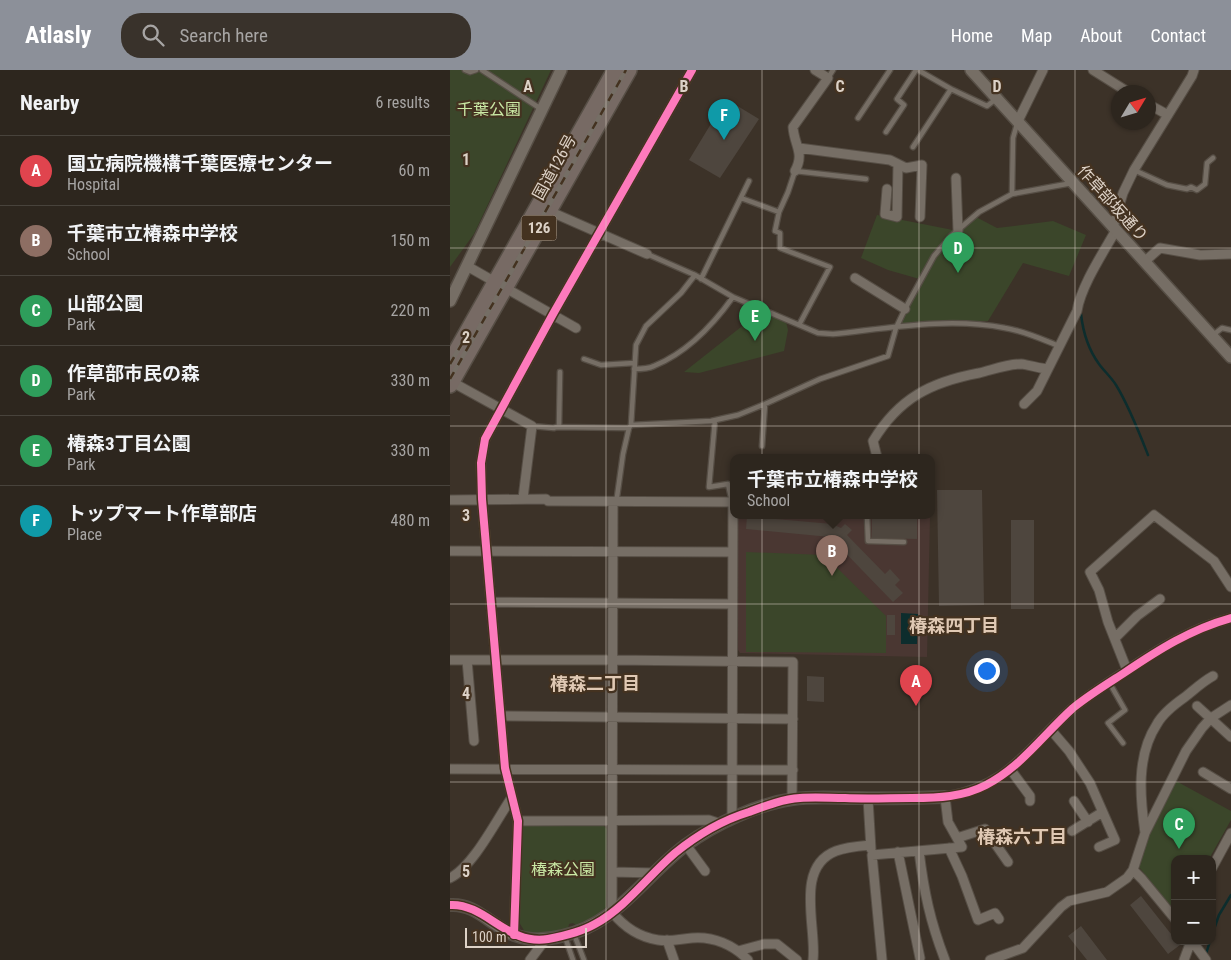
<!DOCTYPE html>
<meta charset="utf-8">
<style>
body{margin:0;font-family:"Roboto Condensed","Noto Sans JP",sans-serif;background:#39322b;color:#f1f3f6}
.controls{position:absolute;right:15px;bottom:15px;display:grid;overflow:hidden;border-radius:10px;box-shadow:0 1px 4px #0004}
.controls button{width:45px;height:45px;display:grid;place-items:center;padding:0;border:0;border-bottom:1px solid #48433c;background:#2d261e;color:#f1f3f6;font:25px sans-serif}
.compass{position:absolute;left:661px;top:15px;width:45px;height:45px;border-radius:50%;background:#2d261e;box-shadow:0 1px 4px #0004;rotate:52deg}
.scale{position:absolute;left:15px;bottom:12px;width:122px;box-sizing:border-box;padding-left:5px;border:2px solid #ddd2c7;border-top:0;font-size:14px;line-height:18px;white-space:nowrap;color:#ddd2c7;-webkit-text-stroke:4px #443220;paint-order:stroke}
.you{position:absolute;left:536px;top:600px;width:18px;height:18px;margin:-12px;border:4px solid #fff;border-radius:50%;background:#1a73e8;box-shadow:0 0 0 8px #1a73e833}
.badge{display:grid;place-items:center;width:32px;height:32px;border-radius:50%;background:#8c9099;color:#fff;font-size:16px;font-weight:700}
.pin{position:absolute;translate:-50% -41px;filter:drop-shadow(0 1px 2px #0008)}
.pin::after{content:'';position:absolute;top:26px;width:18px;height:15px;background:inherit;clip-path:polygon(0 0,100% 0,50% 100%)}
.popup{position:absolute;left:280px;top:384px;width:205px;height:65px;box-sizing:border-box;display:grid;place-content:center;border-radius:10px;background:#2d261e;filter:drop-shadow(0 1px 4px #0005);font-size:16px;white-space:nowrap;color:#a7a5a4}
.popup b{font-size:19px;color:#f1f3f6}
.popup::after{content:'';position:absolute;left:50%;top:100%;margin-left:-10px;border:10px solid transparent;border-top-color:#2d261e}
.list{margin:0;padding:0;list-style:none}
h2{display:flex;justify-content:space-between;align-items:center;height:65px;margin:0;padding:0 20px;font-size:21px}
h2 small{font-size:16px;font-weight:400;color:#a7a5a4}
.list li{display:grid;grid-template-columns:32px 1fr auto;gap:15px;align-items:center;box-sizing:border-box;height:70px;padding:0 20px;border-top:1px solid #48433c}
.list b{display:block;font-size:19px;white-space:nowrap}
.list p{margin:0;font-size:16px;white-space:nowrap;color:#a7a5a4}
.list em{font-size:16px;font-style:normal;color:#a7a5a4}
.icon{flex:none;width:28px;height:28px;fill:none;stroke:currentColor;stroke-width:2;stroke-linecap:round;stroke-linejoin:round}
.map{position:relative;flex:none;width:781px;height:890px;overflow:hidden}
header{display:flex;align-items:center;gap:30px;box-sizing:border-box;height:70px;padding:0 25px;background:#8c9099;color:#fff}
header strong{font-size:24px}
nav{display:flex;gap:28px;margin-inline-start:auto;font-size:18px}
.search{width:350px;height:45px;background:#39322b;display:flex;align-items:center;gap:12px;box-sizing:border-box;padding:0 18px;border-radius:20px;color:#a7a5a4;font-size:19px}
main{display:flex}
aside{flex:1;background:#2d261e}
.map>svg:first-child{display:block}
.education{fill:#4a3732}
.green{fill:#3b462a}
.water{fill:#0d2d2d}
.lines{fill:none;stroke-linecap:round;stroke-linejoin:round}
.stream{stroke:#0d2d2d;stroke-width:2.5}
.building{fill:#4e463e}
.service-casing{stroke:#564e45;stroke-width:7}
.minor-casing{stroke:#564e45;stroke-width:11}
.tertiary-casing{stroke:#564e45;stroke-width:14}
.trunk-casing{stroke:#564e45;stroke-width:18}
.service{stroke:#766e65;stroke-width:4.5}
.minor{stroke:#766e65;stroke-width:9}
.tertiary{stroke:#766e65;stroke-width:11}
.trunk{stroke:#776a64;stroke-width:15}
.rail-casing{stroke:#756e65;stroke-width:4.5}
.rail{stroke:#443220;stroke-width:2.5;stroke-dasharray:8;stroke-linecap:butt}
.cycleway-casing{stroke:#443220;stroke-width:11}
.cycleway{stroke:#fd7abc;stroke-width:8}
.grid{fill:none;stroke:#ddd2c7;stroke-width:1;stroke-opacity:0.55}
.labels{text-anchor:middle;stroke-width:4.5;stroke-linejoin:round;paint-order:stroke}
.shield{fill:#443220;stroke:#afa295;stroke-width:1}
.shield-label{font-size:15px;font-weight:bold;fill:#ddd2c7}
.park-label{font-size:16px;fill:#cae9a5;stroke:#443220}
.street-label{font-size:16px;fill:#ddd2c7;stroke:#443220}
.neighbourhood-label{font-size:18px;font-weight:bold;fill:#e0c9b4;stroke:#443220}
.grid-label{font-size:16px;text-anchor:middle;font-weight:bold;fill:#ddd2c7;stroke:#443220;stroke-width:4.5;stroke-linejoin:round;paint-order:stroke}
</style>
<header>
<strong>Atlasly</strong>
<div class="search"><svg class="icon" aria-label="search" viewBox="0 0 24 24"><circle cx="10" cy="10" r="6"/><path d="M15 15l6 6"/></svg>Search here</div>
<nav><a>Home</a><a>Map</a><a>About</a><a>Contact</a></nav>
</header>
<main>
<aside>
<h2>Nearby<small>6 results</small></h2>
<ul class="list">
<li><span class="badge" style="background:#e0444e">A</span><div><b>国立病院機構千葉医療センター</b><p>Hospital</p></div><em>60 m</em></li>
<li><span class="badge" style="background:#8d6e63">B</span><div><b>千葉市立椿森中学校</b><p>School</p></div><em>150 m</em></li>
<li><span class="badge" style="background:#2e9e5b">C</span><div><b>山部公園</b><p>Park</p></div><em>220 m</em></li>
<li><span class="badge" style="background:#2e9e5b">D</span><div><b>作草部市民の森</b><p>Park</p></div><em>330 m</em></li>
<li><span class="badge" style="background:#2e9e5b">E</span><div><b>椿森3丁目公園</b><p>Park</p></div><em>330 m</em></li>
<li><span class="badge" style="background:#0f9aa8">F</span><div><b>トップマート作草部店</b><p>Place</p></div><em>480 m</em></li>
</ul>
</aside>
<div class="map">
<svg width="781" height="890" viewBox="0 0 781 890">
<rect width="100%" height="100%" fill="#3c3228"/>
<path class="education" d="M286,445H480L477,587L290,583L286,577Z"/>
<path class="green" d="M0,0H101L24,164L0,197Z
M427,145L508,161L526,147L547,158L603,151L636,165L619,206L573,193L538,251L497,252L452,256L449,254L473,210L438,200L411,188Z
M307,239L336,252L338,260L334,281L249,303L234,302L291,257Z
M296,482L374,485L436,546V583L296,582Z
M726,711L781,741V750L759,789H725V842L689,797L697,770Z
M75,754L153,755L157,759L156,837L148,846L127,856L123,853L119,854L118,859L100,865L75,862L69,852V761Z"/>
<path class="water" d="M451,543L468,544L467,574H451Z"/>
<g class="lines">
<path class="stream" d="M631,244C633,262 638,279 649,294C654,301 661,307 666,315C679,336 689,362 698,385
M762,865L769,845L781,825
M756,884L760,871"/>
</g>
<path class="building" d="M276,29L309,49L270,108L239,90Z
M487,420H532L534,535L489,536Z
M312,445H327L326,449L382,454L391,458L395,454L402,460L397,465L435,504L440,499L450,510L445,515L453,523L443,532L380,467L296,459L297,446L312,448Z
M422,445H467V469L422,468Z
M561,450H584V539H561Z
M437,545H445V565H437Z
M357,606L374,607V632L357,631Z
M691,826L725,869V871L730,875L718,884L680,835Z
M631,856L657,890H637L618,866Z"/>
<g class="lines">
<defs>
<path id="service" d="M15,0L20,2L26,0
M32,0L91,39
M378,8L383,0
M501,19L537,36L546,29
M408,48L440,0
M436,62L454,35L447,29L466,0
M463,77L501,19L468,0
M684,100L717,115L737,119L741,117L747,120L755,114L757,93L763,88
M562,124L563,68L567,54
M291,128L329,142L338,122L345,101L416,109
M329,142L325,161L330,163V178L380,197L349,255
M197,184L245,205L283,227L368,263L383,264C440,258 499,247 555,258C574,261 591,269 609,276
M251,209L299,111
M763,265L772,258L781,260
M134,289L151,295L184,293
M184,299C191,299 198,299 204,296C236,283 263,255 283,227
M265,350L259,417L278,414L282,432
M181,355L261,351L288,345L315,334L370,309L438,286L446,258L455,239L484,186L501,166L529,142L562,124L622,113
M82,356L104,358L106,357L179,358
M109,357L110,302
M312,376L315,334
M164,431L167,427L173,384L179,358L181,355L186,275L196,256L231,223L245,205
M417,445L418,471L454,472
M659,612L675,640L658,653L673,673
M124,864L134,890
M115,867L123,890"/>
<path id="minor" d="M643,0L678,22
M698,34L718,45
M568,51L593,0
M349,78L440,90L456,98L472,95L470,147
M345,101C355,83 344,75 343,57L378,8L365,0
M506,108L508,161
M437,119L435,144L447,147L448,94
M99,141L197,184
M663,157L673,123L684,100L742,6L744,0
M694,192L710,178L750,185L781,184
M17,196L126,258
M405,208L455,239
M2,312L82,356L73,428
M574,334L587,321L627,241C631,216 653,183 666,160
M427,387L423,371C449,328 481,312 529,303C542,300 557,294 571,294C579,295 589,298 597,299
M0,430L96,429L98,431L282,432
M163,432L162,842C174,857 189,867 208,870C220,872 230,869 242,868C263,866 284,875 298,890
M0,481L282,482
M41,532L282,534
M665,568L687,546L710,529
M0,590H163L343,592L342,729
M17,590L24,671
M677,600L658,552L649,520L640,502L704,445L764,491L781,517
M747,636L781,667
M51,646L343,649
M601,660L619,681L640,713L665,770L649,777
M0,699L343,700
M560,699L580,726V731
M753,702L781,719
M418,729L421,779
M624,731L638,752
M282,749L283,431
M68,751L259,750L271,754
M622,761L651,743
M695,763C690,727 686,686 707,654C713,643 725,634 735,627C744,620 752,612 763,606
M507,768L535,759L558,792
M236,775L255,801
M499,778L512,806L528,850L545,843L549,849
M469,781C474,822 480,851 495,890
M448,782L470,888
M762,798L781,763
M683,800L692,809L725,849
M162,802L205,803
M0,808C23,797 47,749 62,727
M64,865L68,751L55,698L32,429L31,393L35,369L103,244L242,0
M217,870L224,890
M742,871L756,890
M288,881L314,874H327L347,890
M80,890L95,870
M363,890C367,858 344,797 386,781C396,777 409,776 420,775
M432,890L422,785L512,777L498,752L495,727C562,715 577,678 623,638C640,624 658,613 676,601C709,579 742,558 781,548
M540,890L573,878L611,837L619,831L657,822L677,808L683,800L695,763L736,681L752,658L761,648L781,635
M734,890L741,871"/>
<path id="tertiary" d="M521,0L781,287
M0,231L111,0
M0,835C26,833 41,856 64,865C80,871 96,870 112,866C166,855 194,806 236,775C265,754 307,734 343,729C364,726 387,728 408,728C437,729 466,728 495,727"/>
<path id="trunk" d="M0,292L165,0
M0,315L179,0"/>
</defs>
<use href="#service" class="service-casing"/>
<use href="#minor" class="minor-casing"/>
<use href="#tertiary" class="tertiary-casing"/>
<use href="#trunk" class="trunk-casing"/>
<use href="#service" class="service"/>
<use href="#minor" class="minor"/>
<use href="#tertiary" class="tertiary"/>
<use href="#trunk" class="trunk"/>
<defs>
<path id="rail" d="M0,294L13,272
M0,309L176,0"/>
</defs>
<use href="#rail" class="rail-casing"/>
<use href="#rail" class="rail"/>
<defs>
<path id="cycleway" d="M0,835C36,833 57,876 98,869C114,866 131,862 145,854C176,837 198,806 225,783C246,766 273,750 299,742C315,736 333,729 350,728C365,727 380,728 395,728C417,729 440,728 462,728C488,728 513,727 536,715C571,697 594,664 623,638C639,625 657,614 674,603C708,580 741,559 781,548
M64,865L68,751L55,698L32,429L31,393L35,369L103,244L242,0"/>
</defs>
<use href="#cycleway" class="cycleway-casing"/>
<use href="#cycleway" class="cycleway"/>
</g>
<path class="grid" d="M156,0V890M312,0V890M469,0V890M625,0V890M0,178H781M0,356H781M0,534H781M0,712H781"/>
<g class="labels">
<rect class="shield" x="71.5" y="145.5" width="35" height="25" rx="4"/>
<g class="shield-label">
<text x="89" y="163">126</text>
</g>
<g class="park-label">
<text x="39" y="45">千葉公園</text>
<text x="113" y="805">椿森公園</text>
</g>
<g class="street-label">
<text transform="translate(104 97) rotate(-61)" y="6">国道126号</text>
<text transform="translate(663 133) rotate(48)" y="6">作草部坂通り</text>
</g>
<g class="neighbourhood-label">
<text x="504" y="562">椿森四丁目</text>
<text x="145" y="620">椿森二丁目</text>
<text x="572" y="773">椿森六丁目</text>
</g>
</g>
<g class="grid-label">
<text x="78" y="22">A</text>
<text x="234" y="22">B</text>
<text x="390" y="22">C</text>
<text x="547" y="22">D</text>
<text x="16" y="95">1</text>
<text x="16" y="273">2</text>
<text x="16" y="451">3</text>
<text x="16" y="629">4</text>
<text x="16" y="807">5</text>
</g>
</svg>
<div class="controls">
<button>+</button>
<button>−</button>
</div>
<svg class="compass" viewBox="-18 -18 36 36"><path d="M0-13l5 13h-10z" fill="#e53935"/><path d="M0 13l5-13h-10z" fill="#a7a5a4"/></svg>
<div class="scale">100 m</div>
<div class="you"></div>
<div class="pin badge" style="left:466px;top:636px;background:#e0444e">A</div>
<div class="pin badge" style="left:382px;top:506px;background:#8d6e63">B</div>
<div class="popup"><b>千葉市立椿森中学校</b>School</div>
<div class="pin badge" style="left:729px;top:779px;background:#2e9e5b">C</div>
<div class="pin badge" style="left:508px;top:203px;background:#2e9e5b">D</div>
<div class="pin badge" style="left:305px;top:271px;background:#2e9e5b">E</div>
<div class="pin badge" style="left:274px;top:70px;background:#0f9aa8">F</div>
</div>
</main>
